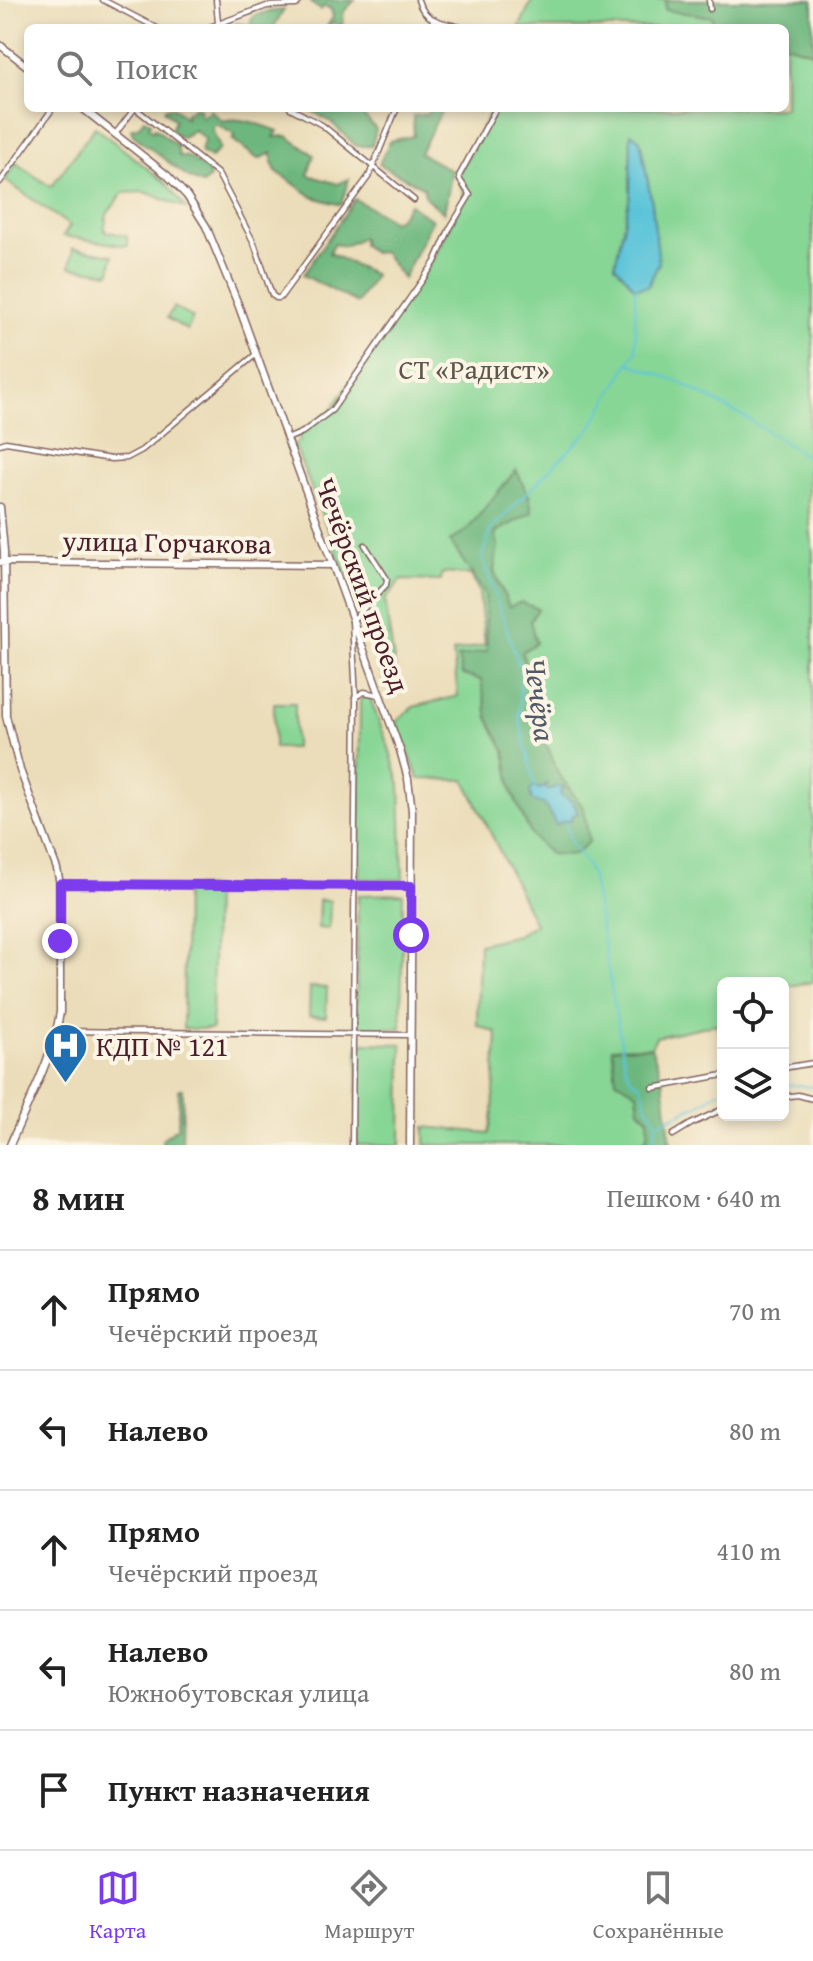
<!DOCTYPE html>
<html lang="ru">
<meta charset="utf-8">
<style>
body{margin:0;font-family:"Gentium Book Plus",serif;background:#f2f2f2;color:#222}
.controls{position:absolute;right:24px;bottom:24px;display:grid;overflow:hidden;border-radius:12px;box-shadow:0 4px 12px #0003}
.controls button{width:72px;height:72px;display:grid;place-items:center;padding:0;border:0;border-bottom:2px solid #e0e0e0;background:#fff;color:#222;font:40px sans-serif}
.stop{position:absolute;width:24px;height:24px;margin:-18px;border:6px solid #7c3aed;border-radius:50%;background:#fff}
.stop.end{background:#7c3aed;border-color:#fff;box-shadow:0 2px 8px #0008}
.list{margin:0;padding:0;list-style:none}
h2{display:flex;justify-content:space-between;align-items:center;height:104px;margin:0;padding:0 32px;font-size:34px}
h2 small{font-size:26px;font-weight:400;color:#767676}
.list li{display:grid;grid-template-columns:52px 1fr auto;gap:24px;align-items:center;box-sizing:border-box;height:120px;padding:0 32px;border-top:2px solid #e0e0e0}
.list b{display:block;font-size:30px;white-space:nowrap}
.list p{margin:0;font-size:26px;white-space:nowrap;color:#767676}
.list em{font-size:26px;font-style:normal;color:#767676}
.icon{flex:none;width:44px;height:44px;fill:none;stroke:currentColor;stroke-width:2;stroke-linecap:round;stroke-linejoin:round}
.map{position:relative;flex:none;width:813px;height:1145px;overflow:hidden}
.search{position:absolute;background:#fff;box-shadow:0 4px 12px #0003;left:24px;right:24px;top:24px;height:88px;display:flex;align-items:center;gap:20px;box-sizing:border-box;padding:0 28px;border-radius:12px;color:#767676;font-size:30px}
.sheet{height:704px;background:#fff}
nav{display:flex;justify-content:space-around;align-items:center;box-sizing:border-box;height:112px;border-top:2px solid #e0e0e0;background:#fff;font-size:22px;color:#767676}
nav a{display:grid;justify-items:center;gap:4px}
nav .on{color:#7c3aed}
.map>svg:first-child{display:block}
.green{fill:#87d695;stroke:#687a60;stroke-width:2;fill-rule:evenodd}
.forest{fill:#6db77e;stroke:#5c6b54;stroke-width:2}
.water{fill:#5cc4d9;stroke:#537282;stroke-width:2}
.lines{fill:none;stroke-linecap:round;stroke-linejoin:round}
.stream{stroke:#5cc4d9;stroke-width:2}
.street-casing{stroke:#82625d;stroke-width:7}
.secondary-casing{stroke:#82625d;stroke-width:9}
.street{stroke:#fff;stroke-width:4}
.secondary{stroke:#fff;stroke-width:6}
.route{stroke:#7c3aed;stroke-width:10}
.labels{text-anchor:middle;stroke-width:8;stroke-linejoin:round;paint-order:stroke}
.park-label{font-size:28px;fill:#5c564b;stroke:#fcf5e5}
.street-label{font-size:28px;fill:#4a1f2b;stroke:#fcf5e5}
.poi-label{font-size:28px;fill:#4a1f2b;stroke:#fcf5e5;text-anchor:start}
.water-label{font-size:30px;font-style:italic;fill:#505968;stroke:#fcf5e5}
</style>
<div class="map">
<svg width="813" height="1145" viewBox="0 0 813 1145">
<rect width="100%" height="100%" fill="#fcf5e5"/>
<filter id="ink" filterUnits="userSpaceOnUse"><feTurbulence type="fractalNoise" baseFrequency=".0125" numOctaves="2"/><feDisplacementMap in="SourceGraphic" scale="16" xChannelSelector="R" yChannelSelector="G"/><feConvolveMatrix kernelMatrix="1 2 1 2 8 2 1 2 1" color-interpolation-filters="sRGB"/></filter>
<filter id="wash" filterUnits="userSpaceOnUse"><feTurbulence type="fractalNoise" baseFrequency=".006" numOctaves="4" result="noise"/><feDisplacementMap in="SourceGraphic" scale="32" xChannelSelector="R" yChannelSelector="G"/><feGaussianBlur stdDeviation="1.8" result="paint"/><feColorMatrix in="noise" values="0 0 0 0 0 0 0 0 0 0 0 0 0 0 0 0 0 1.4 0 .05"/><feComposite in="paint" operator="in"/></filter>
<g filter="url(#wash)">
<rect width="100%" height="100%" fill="#ebddb9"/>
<path class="green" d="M532,0H666L665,10L714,17L712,28H519Z
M785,44L813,52V374L808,442V507L813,553V982L783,987V983H723V1031L720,1032L716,1024L656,1037L651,1047L612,1048L637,1093L639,1109L648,1118V1134L643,1145H425V1127L489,1133L493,1113L497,1033L477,1025L479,944L517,935L535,924L465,780L419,779L396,722L413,707L458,696L453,652L485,645L479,592L471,575L442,573L441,581L401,580L385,600L396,676L384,681L353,594L294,444L300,441L298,433L331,410L433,259L465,196L457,178L492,108H785ZM631,134L640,140L652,204L658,263L615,265L630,196Z
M95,127L166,183L186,208L145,192L123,193L107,214L104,231L127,236L128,246L63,236L70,226L5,180L16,163L51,187Z
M73,248L113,255L110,273L70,267Z
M174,307L193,318L187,330L167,318Z
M367,697L370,698L389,748L400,785L403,880L359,879L360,702L361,698Z
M295,703V748H274V703Z
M185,887L214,888L212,1029H183Z
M403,894L401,1028L356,1027L358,895Z
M319,900L330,901L329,929L318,928Z
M310,987L327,988L326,1017L309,1016Z
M358,1043L402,1044L401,1145H357Z"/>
<path class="forest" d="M312,0H355L344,11L342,28L334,22L326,28L333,17L331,9L324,6L321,10L311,3Z
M666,0H813V52L785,44V28H712L713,17L665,10Z
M284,10L273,28H236V23L250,25L253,16L267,12Z
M165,108H174L186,118V113L194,108H199L201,117L210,110L223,121C240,116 262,125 278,131L274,137L287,136L314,155L308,175L338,184L349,179L341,205L313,197L276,171L272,162V153L258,159L232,139L235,135L216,124L212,129L220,148L211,158L200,152L205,139L194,130L181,138L171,130L175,120L164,110Z
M307,108H352L361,113L376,129L372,146H356L331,122Z
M430,108H443L420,153L452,171L444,213L425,197L424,188L379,164L390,141L414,136L413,116L427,114Z
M144,119L151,123L149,127L153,131L155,128L177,146L179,156L188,157L209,171L210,178L202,184L189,178L133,135L131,129L138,127Z
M355,199L393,221L400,217L410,204L432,220L403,279L383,252L373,253L362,244V238L345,246L334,244L329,253L375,275L357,303L303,275Z
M516,470L529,496L532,512L495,533L498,545L494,571L509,607L521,602L538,609L530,621L536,643L522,652L531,685L535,725L549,750L558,773L584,809L589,842L574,855L550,854L531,835L512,792L505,751L488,718L481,680L462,675L458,657L487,651L485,594L450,541L467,530Z
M651,1047L663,1080L671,1145H643L648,1134V1118L639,1109L637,1093L616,1080L612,1048Z
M179,1089H183L182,1145H162V1139L178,1127Z"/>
<path class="water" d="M631,133L640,140L652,204L659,263L648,286L635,288L615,265L630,196Z
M548,783L545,788L548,790L559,786L564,787L560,794L573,802L578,813L572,816L571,820L563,822L562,821L556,825L544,804L532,801L530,791L534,786L540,789Z"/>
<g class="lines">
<path class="stream" d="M629,363L679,382L748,419L813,461
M535,787L519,718L521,671L482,557L491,529L590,429L636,351L635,288
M565,823L572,845L586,863L592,878L625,1066L631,1079L641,1084L646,1104L657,1123L652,1145
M783,1084L813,1087
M657,1123C670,1119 681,1112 694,1107C704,1103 712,1094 723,1090"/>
</g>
</g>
<g filter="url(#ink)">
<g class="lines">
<defs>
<path id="street" d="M103,0L157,28
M216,0L218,23
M418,0C424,22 445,23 465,28
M709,0L710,9
M207,28L267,6L296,5L301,0
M430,28L433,20
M135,108L218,174L254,243L272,295L276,298H280L369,176L397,108
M290,108L322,125L414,200
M116,133L135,108
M0,182L53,108
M287,439L303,432L332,410L435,262L450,228L470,195L460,180L459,176L496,108
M0,444L6,442L111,459L127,458L142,450L255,355
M355,697L364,692L379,695
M60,884L411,886
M57,1031L410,1035
M783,1068L813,1063
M653,1088L723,1075
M783,1097L798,1095L813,1099
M673,1135L691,1124L723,1109
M352,1145L356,700L352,621L386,585L387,579L365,545"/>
<path id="secondary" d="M0,45L28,67
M82,108L167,175L187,196L206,226L238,304L400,750L408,779L412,811L410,1145
M0,507L4,551L6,716L20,770L57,869L60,884V1012C53,1058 28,1102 10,1145
M0,562L333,565"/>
</defs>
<use href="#street" class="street-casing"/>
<use href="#secondary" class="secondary-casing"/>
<use href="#street" class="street"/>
<use href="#secondary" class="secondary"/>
</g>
</g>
<g class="lines" filter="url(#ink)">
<path class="route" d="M60,941V884L411,886V935"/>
</g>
<defs>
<symbol id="hospital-pin" viewBox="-11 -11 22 30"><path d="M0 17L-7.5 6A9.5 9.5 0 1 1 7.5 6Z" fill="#1f6fb2" stroke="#fcf5e5"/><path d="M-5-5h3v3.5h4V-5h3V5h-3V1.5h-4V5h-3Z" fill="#fff"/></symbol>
</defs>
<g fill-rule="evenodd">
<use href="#hospital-pin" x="40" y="1020" width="51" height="69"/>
</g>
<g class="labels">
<g class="park-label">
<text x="474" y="379">СТ «Радист»</text>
</g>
<g class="street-label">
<text transform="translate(167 542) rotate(1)" y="10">улица Горчакова</text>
<text transform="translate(363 585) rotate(70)" y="10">Чечёрский проезд</text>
</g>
<g class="poi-label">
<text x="96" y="1056">КДП № 121</text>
</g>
<g class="water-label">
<text transform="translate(540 700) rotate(83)" y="10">Чечёра</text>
</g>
</g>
</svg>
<div class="controls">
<button><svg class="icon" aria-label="locate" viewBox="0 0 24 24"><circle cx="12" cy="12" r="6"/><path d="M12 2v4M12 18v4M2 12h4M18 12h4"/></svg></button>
<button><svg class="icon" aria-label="layers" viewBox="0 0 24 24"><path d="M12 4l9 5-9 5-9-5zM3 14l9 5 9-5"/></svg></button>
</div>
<div class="stop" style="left:411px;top:935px"></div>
<div class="stop end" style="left:60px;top:941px"></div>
<div class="search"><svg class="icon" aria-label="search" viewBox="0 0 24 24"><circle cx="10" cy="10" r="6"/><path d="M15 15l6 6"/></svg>Поиск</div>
</div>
<section class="sheet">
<h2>8 мин<small>Пешком · 640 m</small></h2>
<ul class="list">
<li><svg class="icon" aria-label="ahead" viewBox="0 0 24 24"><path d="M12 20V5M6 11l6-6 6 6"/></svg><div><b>Прямо</b><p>Чечёрский проезд</p></div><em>70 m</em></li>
<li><svg class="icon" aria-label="left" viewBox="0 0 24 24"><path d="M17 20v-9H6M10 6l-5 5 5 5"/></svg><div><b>Налево</b></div><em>80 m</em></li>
<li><svg class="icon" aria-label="ahead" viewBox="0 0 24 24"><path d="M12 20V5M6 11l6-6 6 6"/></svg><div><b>Прямо</b><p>Чечёрский проезд</p></div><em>410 m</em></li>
<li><svg class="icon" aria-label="left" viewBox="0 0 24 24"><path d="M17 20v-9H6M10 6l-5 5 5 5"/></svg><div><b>Налево</b><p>Южнобутовская улица</p></div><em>80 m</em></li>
<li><svg class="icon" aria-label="arrive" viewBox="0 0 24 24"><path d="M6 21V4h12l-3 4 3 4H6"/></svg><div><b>Пункт назначения</b></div></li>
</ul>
</section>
<nav>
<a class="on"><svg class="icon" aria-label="map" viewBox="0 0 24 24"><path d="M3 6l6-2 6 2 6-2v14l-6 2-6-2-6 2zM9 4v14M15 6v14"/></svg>Карта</a>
<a><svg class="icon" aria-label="directions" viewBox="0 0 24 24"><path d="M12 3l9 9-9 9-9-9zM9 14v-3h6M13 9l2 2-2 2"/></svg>Маршрут</a>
<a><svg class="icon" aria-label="saved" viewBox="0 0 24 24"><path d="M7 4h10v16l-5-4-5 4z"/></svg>Сохранённые</a>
</nav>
